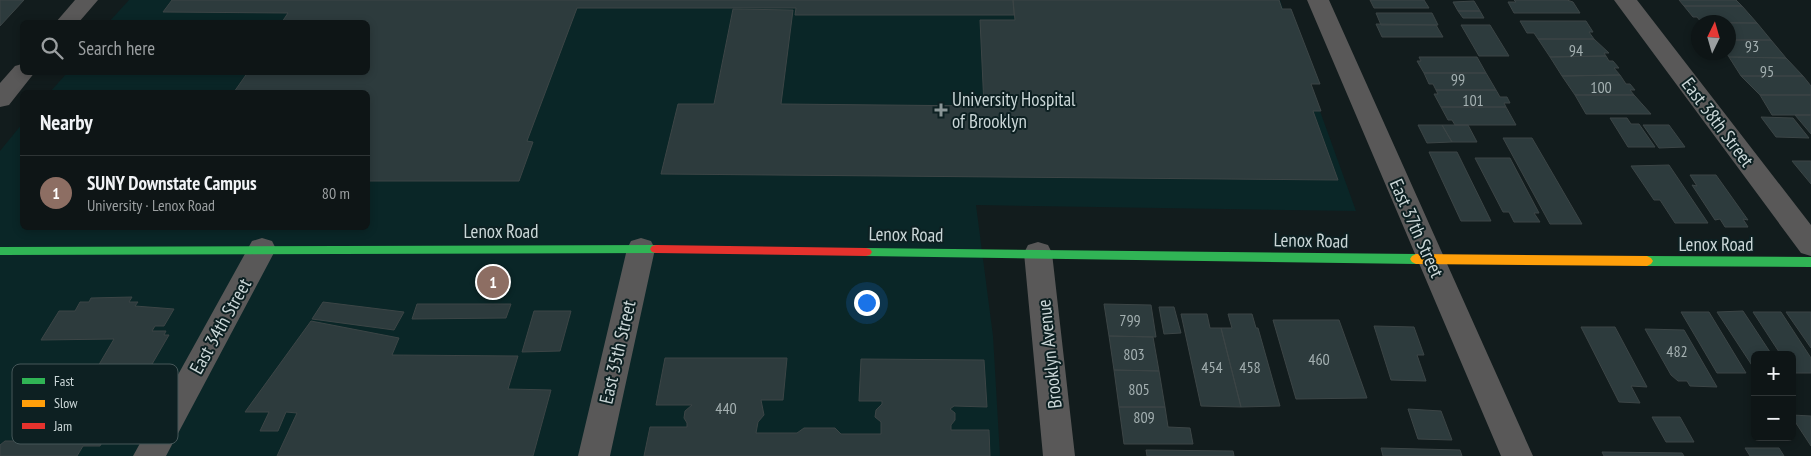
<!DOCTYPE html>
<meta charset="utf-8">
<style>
body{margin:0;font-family:"PT Sans Narrow",sans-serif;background:#1c2223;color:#f1f3f6}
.controls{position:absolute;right:15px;bottom:15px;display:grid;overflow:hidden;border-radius:8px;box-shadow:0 2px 8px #0003}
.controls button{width:45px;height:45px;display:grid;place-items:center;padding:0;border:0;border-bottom:1px solid #2e3435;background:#0e1516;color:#f1f3f6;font:25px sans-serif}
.compass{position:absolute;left:1691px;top:15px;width:45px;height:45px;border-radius:50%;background:#0e1516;box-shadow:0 2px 8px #0003;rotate:5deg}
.you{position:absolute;left:866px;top:302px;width:18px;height:18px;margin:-12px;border:4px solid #fff;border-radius:50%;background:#1a73e8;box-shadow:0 0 0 8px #1a73e833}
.badge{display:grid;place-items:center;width:32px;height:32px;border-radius:50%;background:#1a73e8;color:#fff;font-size:16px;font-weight:700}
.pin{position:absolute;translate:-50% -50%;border:2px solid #fff;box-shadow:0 1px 5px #0006}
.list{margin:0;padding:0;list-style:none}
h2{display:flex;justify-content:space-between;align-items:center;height:65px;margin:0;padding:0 20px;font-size:21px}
h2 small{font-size:16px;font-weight:400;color:#9b9fa1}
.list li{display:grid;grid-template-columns:32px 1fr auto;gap:15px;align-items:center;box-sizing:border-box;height:75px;padding:0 20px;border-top:1px solid #2e3435}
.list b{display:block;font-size:19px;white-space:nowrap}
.list p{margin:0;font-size:16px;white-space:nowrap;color:#9b9fa1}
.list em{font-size:16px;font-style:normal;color:#9b9fa1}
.icon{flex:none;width:28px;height:28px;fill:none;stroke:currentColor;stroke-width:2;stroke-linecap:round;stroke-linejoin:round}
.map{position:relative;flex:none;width:1811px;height:456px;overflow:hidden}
.search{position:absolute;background:#0e1516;box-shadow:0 2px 8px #0003;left:20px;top:20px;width:350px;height:55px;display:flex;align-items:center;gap:12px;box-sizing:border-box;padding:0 18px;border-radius:8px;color:#9b9fa1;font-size:19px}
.panel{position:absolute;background:#0e1516;box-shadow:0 2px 8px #0003;left:20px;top:90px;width:350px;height:140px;border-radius:8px}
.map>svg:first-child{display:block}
.built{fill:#0a2627}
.building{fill:#2d3b3d;stroke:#3c4546}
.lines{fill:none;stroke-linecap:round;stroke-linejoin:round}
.street{fill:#595858;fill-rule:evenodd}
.fast{fill:#30b455;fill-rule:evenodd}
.slow{fill:#ff9f0a;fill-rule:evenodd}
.jam{fill:#e5322d;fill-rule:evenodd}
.poi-dot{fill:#8a9697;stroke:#0d2022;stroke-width:2}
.labels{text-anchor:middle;stroke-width:4;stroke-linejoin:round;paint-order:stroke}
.number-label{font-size:16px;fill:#a4b0b1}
.poi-label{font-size:19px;fill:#cbd7d8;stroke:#0d2022;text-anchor:start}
.street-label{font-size:19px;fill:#cbd7d8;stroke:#0d2022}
.key{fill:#0d2022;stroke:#465759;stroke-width:1}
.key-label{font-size:14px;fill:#cbd7d8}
</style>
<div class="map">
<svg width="1811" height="456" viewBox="0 0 1811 456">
<rect width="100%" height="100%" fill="#121c1d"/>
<path class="built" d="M129,0H1280L1356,211L976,205L993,336L1000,456H0V151L22,124V228H368V92H50L67,73L368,72V22H109Z"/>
<path class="building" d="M0,0H24L0,26Z
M172,0H1013L1014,15H795L796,8H577L527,141L533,142L519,181H368V92H234L248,72H368V22H282L288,13L163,12Z
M1013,0H1279L1282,9H1291L1320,84H1311L1321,111H1313L1338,180L661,174L678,104H714L733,9L793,10L781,104L984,106L980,20H1015Z
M1370,0H1424L1429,8H1374Z
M1514,0H1567L1573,2L1580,13H1514L1508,2H1516Z
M1679,0H1736L1742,6H1684Z
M1474,1L1480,11H1458L1453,2Z
M1684,6H1742L1757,23L1701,22L1697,17H1693Z
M1458,11H1480L1484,18H1463Z
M1376,13H1432L1438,25H1381Z
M1520,21H1586L1593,32H1589L1594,39H1538L1534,33H1527Z
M1728,23H1757L1771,40H1728Z
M1376,24L1436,25L1443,37H1382Z
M1461,25H1490L1509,56H1479Z
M1538,39H1594L1609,53H1604L1606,56L1550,57Z
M1728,40H1771L1786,58L1729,57L1726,52H1728Z
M1606,56L1609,61H1613L1619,68H1614L1620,75L1562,76L1550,57Z
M1419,57H1477L1486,73H1424L1417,61H1421Z
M1729,57L1786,58L1803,76H1741Z
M1424,73H1486L1496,90H1436L1433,84H1429Z
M1620,75L1626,84H1630L1635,90H1630L1634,95H1575L1562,76Z
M1741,76H1803L1811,86V95H1760Z
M1436,90H1496L1500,97H1507L1510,103H1504L1506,107H1441L1434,94H1438Z
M1575,95H1634L1651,114H1586Z
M1760,95H1811V115H1772Z
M1441,107H1506L1516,125H1455L1452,120H1448Z
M1795,115H1811V134Z
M1761,117L1793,118L1809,138L1776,137Z
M1610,118H1627L1631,124H1639L1655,147H1628Z
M1418,125H1442L1452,142L1427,143Z
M1442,125H1468L1477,142H1452Z
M1643,125H1669L1685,147L1659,148Z
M1503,138H1532L1582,224H1550Z
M1429,152H1457L1491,221H1461Z
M1475,158H1510L1539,213H1534L1540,222H1514L1509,212H1503Z
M1792,161H1811V184Z
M1669,165L1708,223H1675L1660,200H1654L1631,166Z
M1690,175H1716L1748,220L1743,219L1748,227H1725L1720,219L1715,220L1692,185L1697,186Z
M132,297L129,302H138L135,306L174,309L164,326H155L152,331H166L164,335H169L148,371H143L140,375H127L120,387H133L130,394L135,393L113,432H108L100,446H83L77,456H0V445L5,441H51L90,373H94L114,339L41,340L59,311H75L80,302H89L91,298Z
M323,302L404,312L394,330L312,319Z
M417,304H511L506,318L412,319Z
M1104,304L1151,305L1156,337L1109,336Z
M1159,307H1174L1181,333L1164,334Z
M534,311H571L560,351L522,352Z
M1743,311L1772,355H1755V370L1717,312Z
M1681,312H1709L1746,373H1717Z
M1753,312H1781L1811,358V373H1792V355H1781Z
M1786,312H1811V348Z
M1181,314H1207L1210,328H1221L1241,407L1201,406Z
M1228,314H1252L1256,328H1258L1280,406L1241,407L1221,328H1232Z
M1273,320H1339L1367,398L1296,399Z
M311,321L399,338L392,355L518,356L508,389L551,390L533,456H277L297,413L286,412L278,431H260L269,412H245Z
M1374,326L1414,327L1424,355H1417L1426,381L1391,380Z
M1581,327H1615L1647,387L1631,386L1640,403L1619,402Z
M1645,329L1684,330L1717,387L1690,386L1687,381H1678L1671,375Z
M1109,336L1153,337L1159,371L1114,370Z
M665,358H787L783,400H761L764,415L758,422L756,433H797L804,428H835L841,434H881V422L875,417L876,410L882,404V401H859L861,359L984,360L987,407L954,406L950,409L955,413V420L951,425V430H989L990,456H644L650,427H687V423L684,418L685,411L692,405H656Z
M1114,370L1159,371L1165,407H1119Z
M1119,407H1165L1168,427L1190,428L1193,444H1124Z
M1408,409L1441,411L1452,440L1418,439Z
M1792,415L1811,416V446L1792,417Z
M1652,417H1680L1694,442H1666Z
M1381,448L1460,450L1462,456H1383Z
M1745,448H1779L1784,456H1750Z
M1146,450L1233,451L1234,456H1147Z
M1602,452L1682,453L1684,456H1604Z"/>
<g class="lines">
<path class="street" d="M75,0H98L79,22H56Z
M1307,0H1329L1533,456H1501Z
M1614,0H1637L1811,225V256L1801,253Z
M22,64V72H35L9,105L0,107V83L15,66Z
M262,238L272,241L276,249L166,456H133L252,241Z
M641,238L651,241L655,249L610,456H578L627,249L631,241Z
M1038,242L1048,245L1052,253L1075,456H1043L1024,253L1028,245Z"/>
<path class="fast" d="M656,245L660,246L662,249L660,252L656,253L0,255V247Z
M866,248L1416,254L1420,256L1422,259L1420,262L1416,264L866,256L862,255L860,252L862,249Z
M1647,256L1811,257V267L1647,266L1643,264L1641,261L1643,258Z"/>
<path class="slow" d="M1416,254L1647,256L1651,258L1653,261L1651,264L1647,266L1416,264L1412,262L1410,259L1412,256Z"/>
<path class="jam" d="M656,245L866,248L870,249L872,252L870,255L866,256L656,253L652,252L650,249L652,246Z"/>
</g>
<path class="poi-dot" d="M938.5 102.5h5v5h5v5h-5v5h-5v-5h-5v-5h5z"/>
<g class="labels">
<g class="number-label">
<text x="1752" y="52">93</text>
<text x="1576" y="56">94</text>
<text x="1767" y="77">95</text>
<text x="1458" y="85">99</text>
<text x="1601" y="93">100</text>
<text x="1473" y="106">101</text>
<text x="1130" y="326">799</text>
<text x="1677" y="357">482</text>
<text x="1134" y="360">803</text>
<text x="1319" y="365">460</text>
<text x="1212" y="373">454</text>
<text x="1250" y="373">458</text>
<text x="1139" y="395">805</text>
<text x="726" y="414">440</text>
<text x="1144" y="423">809</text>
</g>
<g class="poi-label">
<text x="952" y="106">University Hospital<tspan x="952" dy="22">of Brooklyn</tspan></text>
</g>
<g class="street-label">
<text transform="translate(1718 122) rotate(53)" y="7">East 38th Street</text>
<text transform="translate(1417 228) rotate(66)" y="7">East 37th Street</text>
<text x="501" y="238">Lenox Road</text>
<text transform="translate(906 234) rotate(1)" y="7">Lenox Road</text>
<text transform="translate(1311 240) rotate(1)" y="7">Lenox Road</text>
<text x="1716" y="251">Lenox Road</text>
<text transform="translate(220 326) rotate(-61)" y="7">East 34th Street</text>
<text transform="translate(617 352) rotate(-77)" y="7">East 35th Street</text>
<text transform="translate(1049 354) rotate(-96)" y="7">Brooklyn Avenue</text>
</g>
</g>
<rect x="12" y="364" width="166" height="80" rx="8" class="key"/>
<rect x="22" y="378" width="23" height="6" fill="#30b455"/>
<rect x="22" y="400" width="23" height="7" fill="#ff9f0a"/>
<rect x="22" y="423" width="23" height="6" fill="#e5322d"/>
<g class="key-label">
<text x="54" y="386">Fast</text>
<text x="54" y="408">Slow</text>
<text x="54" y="431">Jam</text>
</g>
</svg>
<div class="controls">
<button>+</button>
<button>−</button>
</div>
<svg class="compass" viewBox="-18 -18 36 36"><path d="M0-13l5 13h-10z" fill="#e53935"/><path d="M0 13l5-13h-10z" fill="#9b9fa1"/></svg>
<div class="you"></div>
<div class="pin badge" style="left:493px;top:282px;background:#8d6e63">1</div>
<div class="search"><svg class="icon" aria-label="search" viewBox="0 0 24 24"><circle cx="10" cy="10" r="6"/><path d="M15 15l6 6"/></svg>Search here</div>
<section class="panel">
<h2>Nearby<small></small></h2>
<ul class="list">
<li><span class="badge" style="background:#8d6e63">1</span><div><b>SUNY Downstate Campus</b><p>University · Lenox Road</p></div><em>80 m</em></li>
</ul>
</section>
</div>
